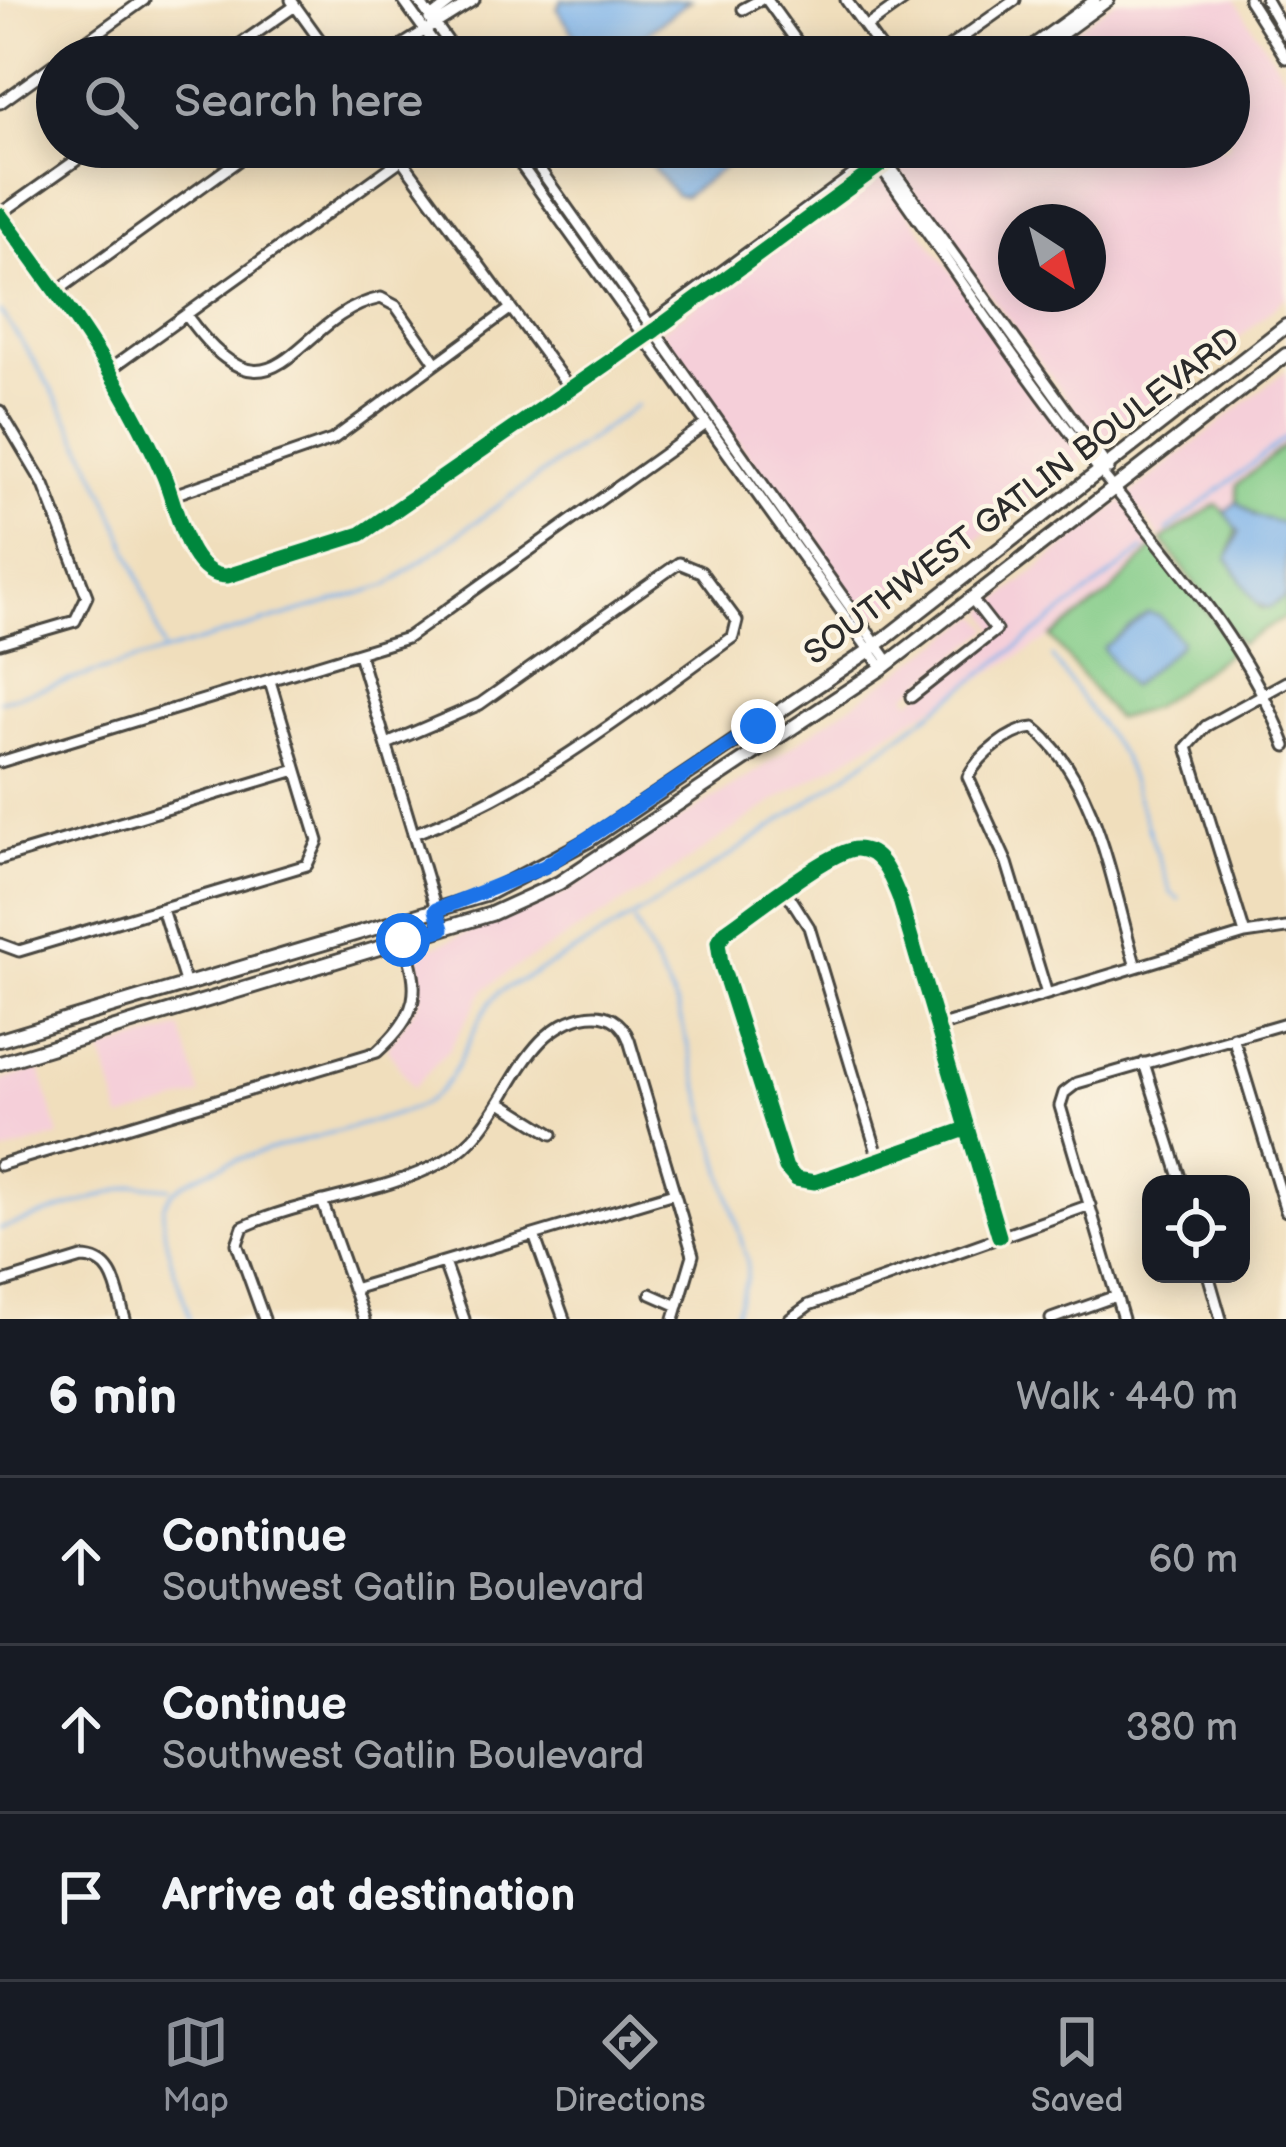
<!DOCTYPE html>
<meta charset="utf-8">
<style>
body{margin:0;font-family:"Balsamiq Sans",sans-serif;background:#20242c;color:#f1f3f6}
.controls{position:absolute;right:36px;bottom:36px;display:grid;overflow:hidden;border-radius:24px;box-shadow:0 6px 30px #0003}
.controls button{width:108px;height:108px;display:grid;place-items:center;padding:0;border:0;border-bottom:3px solid #363941;background:#171b24;color:#f1f3f6;font:60px sans-serif}
.compass{position:absolute;left:998px;top:204px;width:108px;height:108px;border-radius:50%;background:#171b24;box-shadow:0 6px 30px #0003;rotate:144deg}
.stop{position:absolute;width:36px;height:36px;margin:-27px;border:9px solid #1a73e8;border-radius:50%;background:#fff}
.stop.end{background:#1a73e8;border-color:#fff;box-shadow:0 3px 12px #0008}
.list{margin:0;padding:0;list-style:none}
h2{display:flex;justify-content:space-between;align-items:center;height:156px;margin:0;padding:0 48px;font-size:51px}
h2 small{font-size:39px;font-weight:400;color:#9ea1a6}
.list li{display:grid;grid-template-columns:78px 1fr auto;gap:36px;align-items:center;box-sizing:border-box;height:168px;padding:0 48px;border-top:3px solid #363941}
.list b{display:block;font-size:45px;white-space:nowrap}
.list p{margin:0;font-size:39px;white-space:nowrap;color:#9ea1a6}
.list em{font-size:39px;font-style:normal;color:#9ea1a6}
.icon{flex:none;width:66px;height:66px;fill:none;stroke:currentColor;stroke-width:2;stroke-linecap:round;stroke-linejoin:round}
.map{position:relative;flex:none;width:1286px;height:1319px;overflow:hidden}
.search{position:absolute;background:#171b24;box-shadow:0 6px 30px #0003;left:36px;right:36px;top:36px;height:132px;display:flex;align-items:center;gap:30px;box-sizing:border-box;padding:0 42px;border-radius:66px;color:#9ea1a6;font-size:45px}
.sheet{height:660px;background:#171b24}
nav{display:flex;justify-content:space-around;align-items:center;box-sizing:border-box;height:168px;border-top:3px solid #363941;background:#171b24;font-size:33px;color:#9ea1a6}
nav a{display:grid;justify-items:center;gap:6px}
nav .on{color:#8c9099}
.map>svg:first-child{display:block}
.built{fill:#f5cfd9;fill-rule:evenodd}
.green{fill:#81cb87;stroke:#567b59;stroke-width:3}
.water{fill:#7bb2ea;stroke:#536e8a;stroke-width:3}
.lines{fill:none;stroke-linecap:round;stroke-linejoin:round}
.stream{stroke:#7bb2ea;stroke-width:3}
.minor-casing{stroke:#494641;stroke-width:15}
.major-casing{stroke:#494641;stroke-width:18}
.minor{stroke:#fff;stroke-width:9}
.major{stroke:#fff;stroke-width:12}
.cycleway-casing{stroke:#fcf5e5;stroke-width:22}
.cycleway{stroke:#00873e;stroke-width:15}
.route{stroke:#1a73e8;stroke-width:15}
.labels{text-anchor:middle;stroke-width:9;stroke-linejoin:round;paint-order:stroke}
.street-label{font-size:33px;fill:#2b2b2b;stroke:#fcf5e5}
</style>
<div class="map">
<svg width="1286" height="1319" viewBox="0 0 1286 1319">
<rect width="100%" height="100%" fill="#fcf5e5"/>
<filter id="ink" filterUnits="userSpaceOnUse"><feTurbulence type="fractalNoise" baseFrequency=".00833" numOctaves="2"/><feDisplacementMap in="SourceGraphic" scale="24" xChannelSelector="R" yChannelSelector="G"/><feConvolveMatrix kernelMatrix="1 2 1 2 8 2 1 2 1" color-interpolation-filters="sRGB"/></filter>
<filter id="wash" filterUnits="userSpaceOnUse"><feTurbulence type="fractalNoise" baseFrequency=".004" numOctaves="4" result="noise"/><feDisplacementMap in="SourceGraphic" scale="48" xChannelSelector="R" yChannelSelector="G"/><feGaussianBlur stdDeviation="2.7" result="paint"/><feColorMatrix in="noise" values="0 0 0 0 0 0 0 0 0 0 0 0 0 0 0 0 0 1.4 0 .05"/><feComposite in="paint" operator="in"/></filter>
<g filter="url(#wash)">
<rect width="100%" height="100%" fill="#f0debc"/>
<path class="built" d="M1116,0H1235L1286,78V297L1174,395L1149,404L1099,442L891,162L912,147H1229V57H1037ZM1016,222H1088V294H1016Z
M879,171L1085,458L867,624L660,331Z
M1286,370V444L1237,485L1234,507L1225,511L1217,504L1162,540L1128,496Z
M1123,500L1157,544L1109,594L1051,637L773,802L648,888L510,971L485,989L450,1048L413,1088L387,1048L419,1001L418,953L560,895L752,774L980,615L991,629L906,695L911,701L998,634L985,611Z
M181,1028L201,1095L121,1119L102,1051Z
M40,1069L59,1136L0,1154V1081Z"/>
<path class="green" d="M1286,444V524L1260,518L1237,502V485Z
M1217,504L1237,527L1228,559L1261,609L1286,597V617L1240,644L1162,540Z
M1157,544L1235,648L1152,708L1116,719L1051,637L1109,594Z"/>
<path class="water" d="M562,0H690L616,57L589,56L557,9Z
M656,147H734L731,162L685,196L676,195L646,159Z
M1237,502L1255,516L1286,524V597L1268,608L1257,604L1228,559L1239,532L1225,511Z
M1148,613L1160,616L1181,641L1179,646L1130,687L1103,648Z"/>
<g class="lines">
<path class="stream" d="M0,311C76,416 124,525 163,648
M1167,531L1286,437
M1052,657L1123,757L1171,893L1179,899
M0,701L388,585L637,405
M634,922L677,1006L747,1261V1278L733,1319
M0,1229L135,1185L170,1188
M190,1319C181,1286 162,1245 163,1211C166,1156 383,1131 429,1100C462,1077 471,1021 499,992C731,873 937,709 1143,550"/>
</g>
</g>
<g filter="url(#ink)">
<g class="lines">
<defs>
<path id="minor" d="M291,0L332,57
M403,0L444,57
M418,0L459,57
M767,0L808,57
M846,0L887,57
M1249,0L1286,58
M1266,0L1286,35
M743,9L760,0
M429,19L454,0
M866,27L904,0
M64,57L144,0
M222,57L295,6
M383,57L474,0
M935,57L1015,0
M1016,57L1095,0
M1031,57L1109,0
M0,103L57,62
M508,147L882,668
M524,147L889,662
M881,154L1109,469
M875,159C949,261 1017,367 1096,466C1167,555 1244,637 1286,746
M402,160L568,386
M0,214L95,147
M0,215C61,297 122,379 163,474C177,505 186,577 227,576L361,534L655,330L905,147
M57,291L257,147
M186,315C277,441 292,316 381,298L396,306L436,363
M649,325L891,147
M109,370L419,147
M0,411L44,485L87,596L75,621L0,643
M173,495L332,440L510,309
M359,654L442,929
M911,697L996,630L971,598
M387,744L480,704L679,563L701,572L737,621L733,637C630,711 533,790 413,834
M0,762L407,638L706,424
M0,859L296,770
M786,891L809,927L879,1159
M162,909L186,985
M1245,934L1187,747L1206,726L1286,682
M0,944L19,951L307,865L318,841L270,681
M1047,994L1007,863L968,777C979,755 1010,730 1034,728C1099,782 1113,891 1136,967
M938,1027L1245,934L1286,928
M1233,1037L1286,1211
M1144,1063L1182,1184
M502,1103L552,1134
M966,1129L815,1182L796,1179L786,1168L721,963L718,942L726,931C750,915 833,848 857,849C882,850 891,878 899,897L999,1236
M0,1165L377,1052C419,1014 422,990 403,940
M322,1201L364,1319
M534,1235L564,1319
M444,1263L464,1319
M1208,1274L1221,1319
M0,1283L82,1258C116,1258 117,1293 125,1319
M353,1289L674,1193
M651,1294L678,1306
M264,1319L237,1244L243,1227C306,1198 382,1195 444,1161C494,1133 504,1080 541,1041C566,1015 614,999 629,1040L693,1255L674,1319
M790,1319L809,1305L1090,1205
M1051,1319L1116,1296
M1123,1319L1060,1106L1064,1093L1077,1083L1286,1023"/>
<path id="major" d="M0,1040L485,895L589,840L870,650L1286,326
M0,1063L491,914L559,883L882,668L1286,355"/>
</defs>
<use href="#minor" class="minor-casing"/>
<use href="#major" class="major-casing"/>
<use href="#minor" class="minor"/>
<use href="#major" class="major"/>
<defs>
<path id="cycleway" d="M0,215C61,297 122,379 163,474C177,505 186,577 227,576L361,534L655,330L905,147
M966,1129L815,1182L796,1179L786,1168L721,963L718,942L726,931C750,915 833,848 857,849C882,850 891,878 899,897L999,1236"/>
</defs>
<use href="#cycleway" class="cycleway-casing"/>
<use href="#cycleway" class="cycleway"/>
</g>
</g>
<g class="lines" filter="url(#ink)">
<path class="route" d="M403,940L442,929L436,910L544,867L758,726"/>
</g>
<g class="labels">
<g class="street-label">
<text transform="translate(1021 495) rotate(-37)" y="12">SOUTHWEST GATLIN BOULEVARD</text>
</g>
</g>
</svg>
<div class="controls">
<button><svg class="icon" aria-label="locate" viewBox="0 0 24 24"><circle cx="12" cy="12" r="6"/><path d="M12 2v4M12 18v4M2 12h4M18 12h4"/></svg></button>
</div>
<svg class="compass" viewBox="-18 -18 36 36"><path d="M0-13l5 13h-10z" fill="#e53935"/><path d="M0 13l5-13h-10z" fill="#9ea1a6"/></svg>
<div class="stop" style="left:403px;top:940px"></div>
<div class="stop end" style="left:758px;top:726px"></div>
<div class="search"><svg class="icon" aria-label="search" viewBox="0 0 24 24"><circle cx="10" cy="10" r="6"/><path d="M15 15l6 6"/></svg>Search here</div>
</div>
<section class="sheet">
<h2>6 min<small>Walk · 440 m</small></h2>
<ul class="list">
<li><svg class="icon" aria-label="ahead" viewBox="0 0 24 24"><path d="M12 20V5M6 11l6-6 6 6"/></svg><div><b>Continue</b><p>Southwest Gatlin Boulevard</p></div><em>60 m</em></li>
<li><svg class="icon" aria-label="ahead" viewBox="0 0 24 24"><path d="M12 20V5M6 11l6-6 6 6"/></svg><div><b>Continue</b><p>Southwest Gatlin Boulevard</p></div><em>380 m</em></li>
<li><svg class="icon" aria-label="arrive" viewBox="0 0 24 24"><path d="M6 21V4h12l-3 4 3 4H6"/></svg><div><b>Arrive at destination</b></div></li>
</ul>
</section>
<nav>
<a class="on"><svg class="icon" aria-label="map" viewBox="0 0 24 24"><path d="M3 6l6-2 6 2 6-2v14l-6 2-6-2-6 2zM9 4v14M15 6v14"/></svg>Map</a>
<a><svg class="icon" aria-label="directions" viewBox="0 0 24 24"><path d="M12 3l9 9-9 9-9-9zM9 14v-3h6M13 9l2 2-2 2"/></svg>Directions</a>
<a><svg class="icon" aria-label="saved" viewBox="0 0 24 24"><path d="M7 4h10v16l-5-4-5 4z"/></svg>Saved</a>
</nav>
